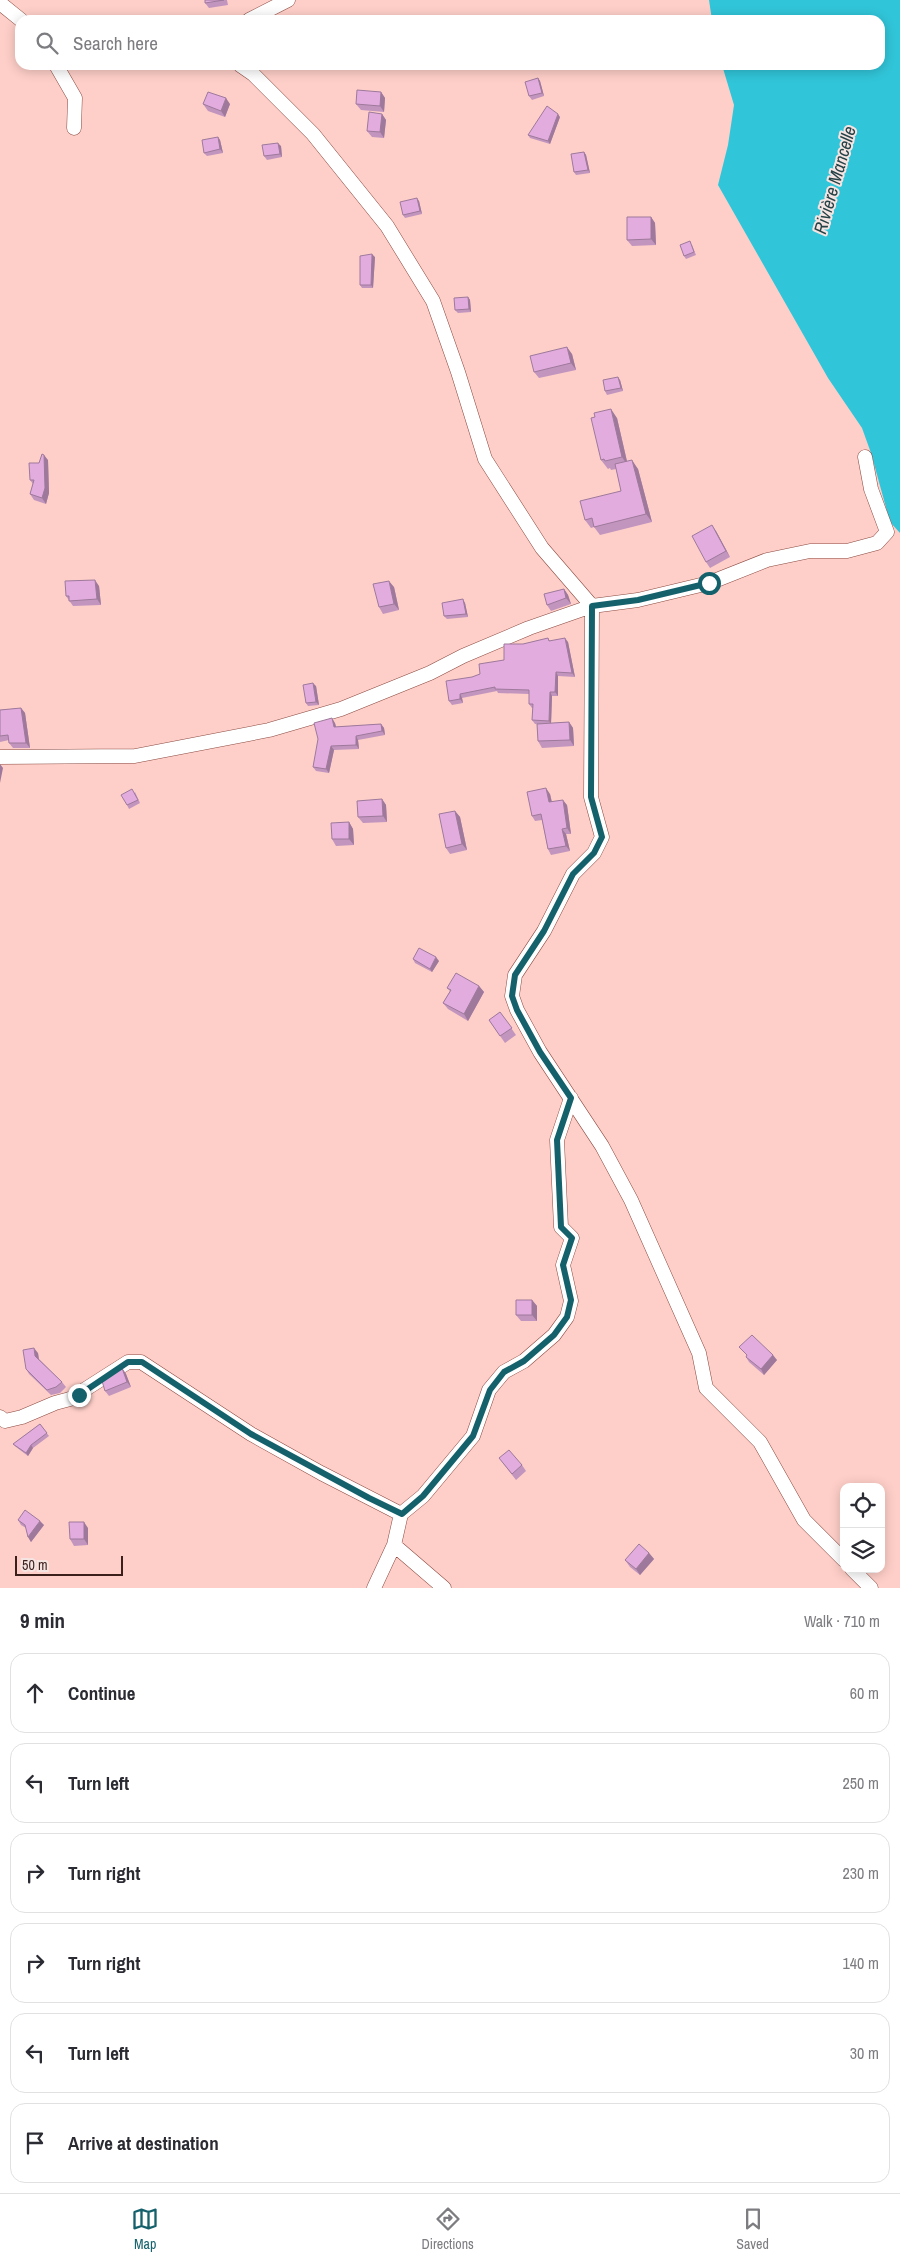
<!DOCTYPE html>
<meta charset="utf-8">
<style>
body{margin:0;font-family:"Archivo Narrow",sans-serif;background:#f7f7f7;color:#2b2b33}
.controls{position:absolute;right:15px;bottom:15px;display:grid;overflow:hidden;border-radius:10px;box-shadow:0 2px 12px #0003}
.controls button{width:45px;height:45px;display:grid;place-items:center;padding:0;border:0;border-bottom:1px solid #e1e1e2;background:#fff;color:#2b2b33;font:25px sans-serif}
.scale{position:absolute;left:15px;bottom:12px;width:108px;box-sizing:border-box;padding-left:5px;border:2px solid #3b1f1b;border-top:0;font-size:14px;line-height:18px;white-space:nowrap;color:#3b1f1b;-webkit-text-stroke:4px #f5e5e2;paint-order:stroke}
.stop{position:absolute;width:15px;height:15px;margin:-11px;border:4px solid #14616c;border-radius:50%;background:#fff}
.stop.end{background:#14616c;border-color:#fff;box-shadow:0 1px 5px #0008}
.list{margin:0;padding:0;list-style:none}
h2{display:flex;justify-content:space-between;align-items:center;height:65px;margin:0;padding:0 20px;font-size:21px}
h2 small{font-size:16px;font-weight:400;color:#7c7c81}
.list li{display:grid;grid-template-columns:32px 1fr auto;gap:15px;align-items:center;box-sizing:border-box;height:80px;margin:0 10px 10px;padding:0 10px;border:1px solid #e1e1e2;border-radius:15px}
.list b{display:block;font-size:19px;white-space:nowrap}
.list em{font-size:16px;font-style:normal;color:#7c7c81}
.icon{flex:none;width:28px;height:28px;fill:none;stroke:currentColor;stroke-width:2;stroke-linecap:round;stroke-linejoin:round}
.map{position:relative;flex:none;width:900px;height:1588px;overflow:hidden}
.search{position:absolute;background:#fff;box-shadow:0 2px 12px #0003;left:15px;right:15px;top:15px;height:55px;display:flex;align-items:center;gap:12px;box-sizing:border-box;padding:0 18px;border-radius:15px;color:#7c7c81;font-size:19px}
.sheet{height:605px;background:#fff}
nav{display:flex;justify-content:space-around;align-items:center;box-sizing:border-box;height:70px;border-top:1px solid #e1e1e2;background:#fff;font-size:14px;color:#7c7c81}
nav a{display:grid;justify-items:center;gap:2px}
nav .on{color:#14616c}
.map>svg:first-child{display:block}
.water{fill:#31c5d9}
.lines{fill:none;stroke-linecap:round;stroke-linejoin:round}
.minor-casing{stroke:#8a4940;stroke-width:15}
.minor{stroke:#fff;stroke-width:14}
.wall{fill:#c295bf}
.shaded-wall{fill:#9e799b}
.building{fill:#e2adde;stroke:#9e799b}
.route{stroke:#14616c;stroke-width:6}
.labels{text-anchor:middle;stroke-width:4;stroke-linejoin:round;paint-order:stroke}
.water-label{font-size:18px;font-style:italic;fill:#254247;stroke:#f5e5e2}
</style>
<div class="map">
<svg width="900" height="1588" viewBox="0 0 900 1588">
<rect width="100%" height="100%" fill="#fecfc8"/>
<path class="water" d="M709,0H900V533L890,522L871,453L862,428L828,378L718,185L728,145L734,105L722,65H880V20H712Z"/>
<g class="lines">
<defs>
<path id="minor" d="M0,3L21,20
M249,20L288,0
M56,65L75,98L74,128
M240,65L253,74L313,134L387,226L433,301L458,372L485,459L542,548L592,606L591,797L602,837L594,853L573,874L544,931L515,975L512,996L517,1010L540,1052L602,1146L631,1200L699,1353L706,1388L760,1442L804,1520L844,1560
M0,757L135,756L269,730L341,709L430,673L463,656L529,628L592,606L638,600L709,583L767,560L810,551H847L877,543L887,532L871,489L865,457
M0,1417L5,1421L22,1417L55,1403L70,1399L128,1362H141L251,1434L321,1473L401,1514L423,1496L473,1436L489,1390L504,1372L524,1361L554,1335L567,1317L571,1301L563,1265L572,1238L561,1227L557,1140L571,1098
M394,1545L444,1588
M852,1569L871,1588
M374,1588L394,1545L401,1514"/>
</defs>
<use href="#minor" class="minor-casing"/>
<use href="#minor" class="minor"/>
</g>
<path class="wall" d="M205,0H227L228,5L209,8L205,3Z
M538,78L540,81L544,96L532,100L529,96Z
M381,92L385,98L384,112L361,110L356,104Z
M203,104H230L225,117L208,111Z
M382,114L386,120L384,138L372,137L367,131Z
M560,117L550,144L530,138L528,135Z
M218,137L220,140L223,153L207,156L204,153Z
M281,146L282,157L267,160L264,156Z
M584,152L586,155L590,173L576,175L574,172Z
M419,201L422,214L405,218L403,215Z
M651,217L655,223L656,245L632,246L627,240Z
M692,245L696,255L686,259L684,256Z
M375,257L373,288H362L360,285Z
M468,297L470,300L471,312L458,313L455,310Z
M572,354L576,370L539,378L534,372Z
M620,380L623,391L607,395L605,391Z
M617,418L627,461L638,469L652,522L600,535L594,527L591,528L585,520L621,491L616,469L611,470L610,468L608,469L601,460Z
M48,460L49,493L46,504L34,500L30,494L33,484L30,480L39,463Z
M716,531L730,557L710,568L706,562Z
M99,586L101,605L73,606L66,596Z
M394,587L399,610L383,614L379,607Z
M564,589L568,595L571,604L551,611L547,605Z
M465,603L468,617L447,619L444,616Z
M548,638L550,641L568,642L575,677L558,676V696H552L551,723L569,722L573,728L574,746L542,748L538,741L537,724H535L532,720L533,708H532L529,704V694L498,693L497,691L462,698L463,703L452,705L449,701L472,677L480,674L504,660L523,644Z
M316,686L319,705L308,706L306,703Z
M21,708L25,713L30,748H13L9,743V740L0,742V710Z
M335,723L336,727L381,724L384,728L385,735L358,740L359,749L334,750L329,773L316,771L313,767Z
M135,792L140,803L129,809L127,805Z
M550,794L552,802L567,805L571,834H566L570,851L551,855L548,849L542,820L535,821L532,816Z
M382,799L386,805L387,822L363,823L358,817Z
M455,811L460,817L467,850L450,854L446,848Z
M349,822L353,829L354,845L336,846L332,839Z
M413,959L439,961L432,972L415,963Z
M479,986L484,992L468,1021L448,1009L443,1003L450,991L447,988Z
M500,1012L516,1035L505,1043L489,1020Z
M532,1300L537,1306V1321H521L516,1315Z
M739,1347L777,1360L764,1375L749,1362L746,1357L747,1355Z
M38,1353L39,1359L62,1382L66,1387L60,1393L51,1395L29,1374L26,1369Z
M122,1368L126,1374L131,1387L109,1396L105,1391Z
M40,1424L49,1436L33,1448L28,1456L16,1447L13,1444Z
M499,1458L522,1465L526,1471L516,1480Z
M18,1520L44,1525L31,1542L28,1537L26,1528L21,1525Z
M88,1528V1545L74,1546L70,1539Z
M649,1553L654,1559L640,1575L630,1567L625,1560Z"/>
<path class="shaded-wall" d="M538,78L540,81L544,96L542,93Z
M381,92L385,98L384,112L380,106Z
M226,98L230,104L225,117L221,111Z
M382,114L386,120L384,138L380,132Z
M558,114L560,117L550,144L548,141Z
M218,137L220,140L223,153L220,149Z
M278,143L281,146L282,157L280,154Z
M584,152L586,155L590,173L588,170Z
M417,198L419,201L422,214L420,211Z
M651,217L655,223L656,245L651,239Z
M372,254L375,257L373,288L371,285Z
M468,297L470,300L471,312L469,309Z
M567,347L572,354L576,370L571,363Z
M618,377L620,380L623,391L621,388Z
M611,409L617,418L628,466L622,457Z
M44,455L48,460L49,493L46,504L42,498Z
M632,460L638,469L652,522L646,514Z
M712,525L716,531L730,557L726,551Z
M95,580L99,586L101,605L97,599Z
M389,581L394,587L399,610L394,604Z
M564,589L568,595L571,604L566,598Z
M463,599L465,603L468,617L466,614Z
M565,638L568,642L575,677L572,673Z
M556,672L558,676V696L555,692Z
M313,683L316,686L319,705L316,702Z
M550,692L552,696L551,725L549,721Z
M460,694L462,698L463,703L460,699Z
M21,708L25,713L30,748L26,743Z
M332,718L335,723L337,731L334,727Z
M569,722L573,728L574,746L570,740Z
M381,724L384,728L385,735L382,731Z
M356,736L358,740L359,749L356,745Z
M331,746L334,750L329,773L326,769Z
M0,764L3,768L0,783Z
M546,788L550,794L553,808L549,802Z
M382,799L386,805L387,822L383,816Z
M563,800L567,805L571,834L567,828Z
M455,811L460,817L467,850L462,844Z
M349,822L353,829L354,845L349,839Z
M562,829L566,834L570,851L566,846Z
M436,957L439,961L432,972L430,969Z
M479,986L484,992L468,1021L464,1014Z
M532,1300L537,1306V1321L532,1315Z
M34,1348L38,1353L39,1361L35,1356Z
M773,1355L777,1360L764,1375L761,1369Z
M122,1368L126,1374L131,1387L127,1382Z
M31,1445L33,1448L28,1456L26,1453Z
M40,1521L44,1525L31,1542L28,1537Z
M84,1522L88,1528V1545L84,1539Z
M649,1553L654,1559L640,1575L636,1569Z"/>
<path class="building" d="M205,0H224L205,3Z
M538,78L542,93L529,96L525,82Z
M357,90L381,92L380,106L356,104Z
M208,92L226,98L221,111L203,104Z
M547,106L558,114L548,141L528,135Z
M369,112L382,114L380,132L367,131Z
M218,137L220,149L204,153L202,140Z
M278,143L280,154L264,156L262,145Z
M584,152L588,170L574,172L571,154Z
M417,198L420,211L403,215L400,202Z
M627,217H651V239L627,240Z
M690,241L694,252L684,256L680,245Z
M372,254L371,285H360V256Z
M468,297L469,309L455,310L454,298Z
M567,347L571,363L534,372L530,356Z
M618,377L621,388L605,391L603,380Z
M611,409L622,457L605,461L604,459L601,460L591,418L595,417L594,413Z
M42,454L44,455L45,488L42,498L30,494L34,480H30L29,463H39Z
M632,460L646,514L594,527L592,518L585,520L580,501L621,491L615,464Z
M712,525L726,551L706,562L692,536Z
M95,580L97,599L69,601V596H66L65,581Z
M389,581L394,604L379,607L373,584Z
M564,589L566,598L547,605L544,594Z
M463,599L466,614L444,616L442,603Z
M548,638L549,641L565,638L572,673L556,672L555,692H550L549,721L532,720L533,704H529V690L495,689V687L460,694V699L449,701L446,681L472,677L480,674L479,664L504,660V644H523Z
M313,683L316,702L306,703L303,685Z
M21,708L26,743H9L8,735L0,736V710Z
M332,718L334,727L381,724L382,731L356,736V745L331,746L326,769L313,767L318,739L314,723Z
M569,722L570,740L538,741L537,724Z
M546,788L549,802L563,800L567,828L562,829L566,846L548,849L541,814L532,816L527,792Z
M132,789L138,800L127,805L121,795Z
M382,799L383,816L358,817L357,801Z
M455,811L462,844L446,848L439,814Z
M349,822V839H332L331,823Z
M419,948L436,957L430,969L413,959Z
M456,973L479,986L464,1014L443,1003L451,990L447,988Z
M500,1012L512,1028L500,1036L489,1020Z
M516,1300H532V1315H516Z
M752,1335L773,1355L761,1369L746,1357L747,1355L739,1347Z
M34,1348L35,1356L62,1382L56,1387L47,1390L26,1369L23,1350Z
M122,1368L127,1382L105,1391L102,1381Z
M40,1424L47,1433L31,1445L26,1453L13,1444Z
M509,1450L522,1465L512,1474L499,1458Z
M25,1510L40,1521L28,1537L25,1525L18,1520Z
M69,1522H84V1539H70Z
M639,1544L649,1553L636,1569L625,1560Z"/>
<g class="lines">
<path class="route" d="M79,1395L128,1362H142L251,1434L369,1498L402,1514L423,1496L473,1436L490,1390L504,1372L524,1361L554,1335L567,1317L571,1300L563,1265L572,1238L561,1227L557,1140L571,1098L540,1052L517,1010L512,996L515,975L544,931L573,874L594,853L602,837L591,797L592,606L638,600L709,583"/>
</g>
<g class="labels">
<g class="water-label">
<text transform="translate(835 180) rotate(-74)" y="6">Rivière Mancelle</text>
</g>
</g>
</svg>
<div class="controls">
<button><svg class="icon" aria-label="locate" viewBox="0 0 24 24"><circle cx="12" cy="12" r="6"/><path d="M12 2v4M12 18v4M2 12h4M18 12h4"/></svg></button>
<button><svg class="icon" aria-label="layers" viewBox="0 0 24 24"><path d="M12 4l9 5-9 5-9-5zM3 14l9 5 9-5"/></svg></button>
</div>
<div class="scale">50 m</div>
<div class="stop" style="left:709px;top:583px"></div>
<div class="stop end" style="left:79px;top:1395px"></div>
<div class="search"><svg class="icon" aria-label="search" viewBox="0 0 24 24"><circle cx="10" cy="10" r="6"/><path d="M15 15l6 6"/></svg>Search here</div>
</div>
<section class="sheet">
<h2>9 min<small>Walk · 710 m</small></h2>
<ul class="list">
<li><svg class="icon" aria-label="ahead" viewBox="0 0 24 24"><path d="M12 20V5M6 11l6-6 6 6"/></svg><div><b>Continue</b></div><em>60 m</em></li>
<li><svg class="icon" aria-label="left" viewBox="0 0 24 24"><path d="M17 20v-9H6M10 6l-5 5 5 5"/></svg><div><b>Turn left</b></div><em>250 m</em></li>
<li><svg class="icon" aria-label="right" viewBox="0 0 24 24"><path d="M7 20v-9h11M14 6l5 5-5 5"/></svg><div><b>Turn right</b></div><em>230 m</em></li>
<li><svg class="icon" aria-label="right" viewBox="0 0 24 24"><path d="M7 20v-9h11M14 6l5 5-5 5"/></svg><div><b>Turn right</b></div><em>140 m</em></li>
<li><svg class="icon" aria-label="left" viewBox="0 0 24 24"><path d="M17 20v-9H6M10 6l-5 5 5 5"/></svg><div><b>Turn left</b></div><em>30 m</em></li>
<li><svg class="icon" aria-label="arrive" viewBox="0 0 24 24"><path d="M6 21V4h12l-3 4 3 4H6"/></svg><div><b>Arrive at destination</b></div></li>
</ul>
</section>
<nav>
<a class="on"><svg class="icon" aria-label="map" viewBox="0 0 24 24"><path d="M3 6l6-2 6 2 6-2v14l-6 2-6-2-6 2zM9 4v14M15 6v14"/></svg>Map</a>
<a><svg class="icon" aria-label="directions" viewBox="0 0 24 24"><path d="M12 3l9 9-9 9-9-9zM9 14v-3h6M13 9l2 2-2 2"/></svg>Directions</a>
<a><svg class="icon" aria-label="saved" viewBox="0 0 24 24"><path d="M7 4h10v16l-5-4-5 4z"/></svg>Saved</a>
</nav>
